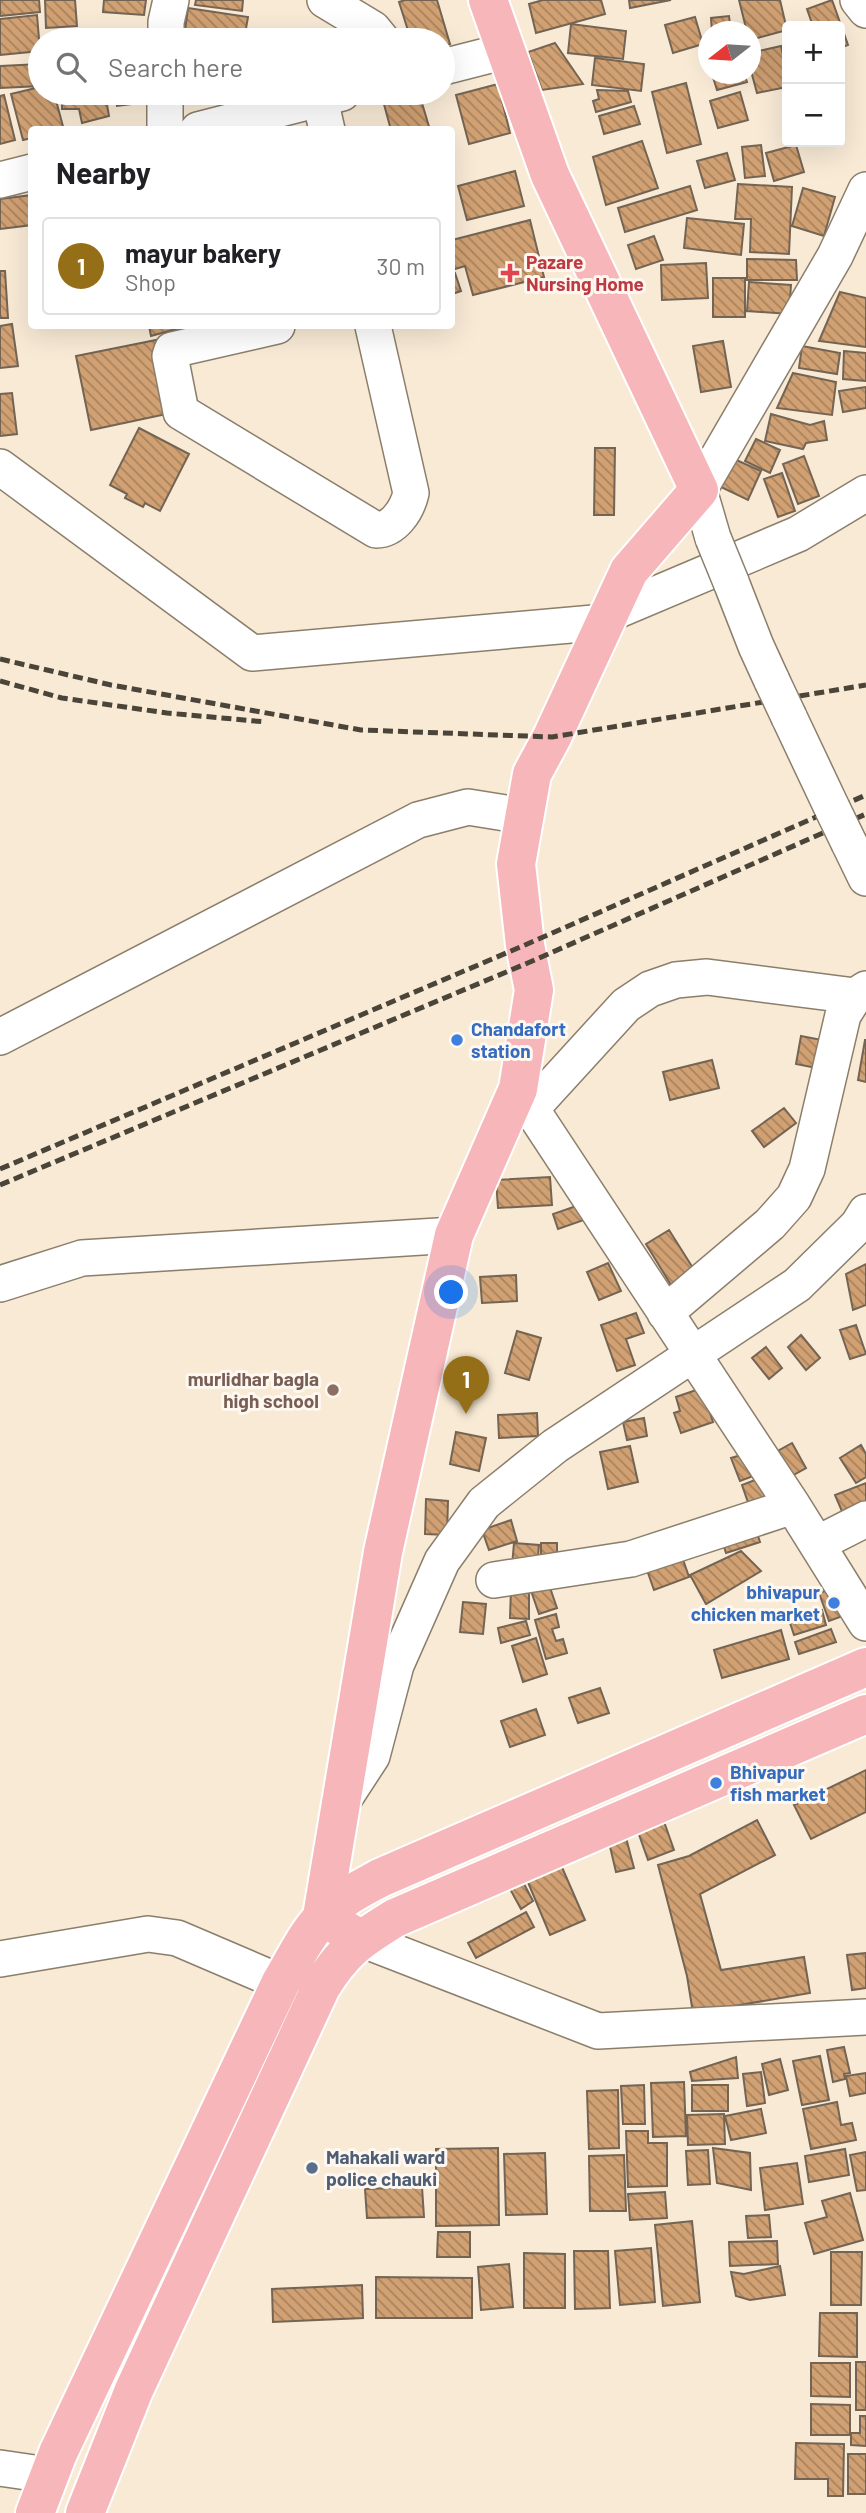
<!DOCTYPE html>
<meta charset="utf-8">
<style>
body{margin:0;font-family:Barlow,sans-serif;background:#f2f2f2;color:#202124}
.controls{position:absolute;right:21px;top:21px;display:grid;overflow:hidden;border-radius:7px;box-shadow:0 7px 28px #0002}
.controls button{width:63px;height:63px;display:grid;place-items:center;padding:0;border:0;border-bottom:2px solid #e0e0e0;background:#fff;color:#202124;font:35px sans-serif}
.compass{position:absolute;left:698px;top:21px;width:63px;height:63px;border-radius:50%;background:#fff;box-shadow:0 7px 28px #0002;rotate:253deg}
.you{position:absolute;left:452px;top:1293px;width:24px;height:24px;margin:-18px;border:5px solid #fff;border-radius:50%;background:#1a73e8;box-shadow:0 0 0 10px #1a73e833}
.badge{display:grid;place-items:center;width:46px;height:46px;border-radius:50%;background:#956e18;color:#fff;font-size:23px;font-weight:700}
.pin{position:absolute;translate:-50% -58px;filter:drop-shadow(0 2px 4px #0008)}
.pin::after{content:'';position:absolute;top:37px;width:24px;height:21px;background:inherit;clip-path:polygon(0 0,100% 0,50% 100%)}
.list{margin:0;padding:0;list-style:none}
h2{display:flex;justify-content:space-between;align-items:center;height:91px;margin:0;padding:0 28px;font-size:30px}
h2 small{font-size:23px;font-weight:400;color:#757577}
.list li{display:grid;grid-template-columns:46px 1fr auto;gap:21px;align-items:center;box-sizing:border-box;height:98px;margin:0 14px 14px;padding:0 14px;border:2px solid #e0e0e0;border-radius:7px}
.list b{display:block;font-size:26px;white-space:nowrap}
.list p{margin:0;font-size:23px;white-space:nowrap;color:#757577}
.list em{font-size:23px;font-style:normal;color:#757577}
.icon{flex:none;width:38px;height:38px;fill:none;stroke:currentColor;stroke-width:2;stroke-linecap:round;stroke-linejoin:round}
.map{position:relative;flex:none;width:866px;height:2513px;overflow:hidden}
.search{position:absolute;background:#fff;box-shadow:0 7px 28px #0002;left:28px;top:28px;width:427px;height:77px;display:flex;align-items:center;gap:18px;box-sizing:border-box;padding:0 24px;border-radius:38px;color:#757577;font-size:26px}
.panel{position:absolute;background:#fff;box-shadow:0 7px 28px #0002;left:28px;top:126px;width:427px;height:203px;border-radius:7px}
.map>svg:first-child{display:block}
.building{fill:url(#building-back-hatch);stroke:#746454;stroke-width:2}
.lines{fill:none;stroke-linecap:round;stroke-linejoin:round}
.minor-casing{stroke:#8b7e6b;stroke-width:38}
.major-casing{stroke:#fff;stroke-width:42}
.minor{stroke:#fff;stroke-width:35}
.major{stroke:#f7b6ba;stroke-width:38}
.rail{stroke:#4a4439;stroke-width:5;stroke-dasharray:10 5;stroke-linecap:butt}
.minor-bridge-casing{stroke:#8b7e6b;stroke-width:38;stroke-linecap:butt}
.minor-bridge{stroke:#fff;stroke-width:35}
.health-dot{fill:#e0444e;stroke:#fef8f0;stroke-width:2.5}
.shop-dot{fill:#3f7fe0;stroke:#fef8f0;stroke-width:2.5}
.education-dot{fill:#8d6e63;stroke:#fef8f0;stroke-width:2.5}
.service-dot{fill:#5c6f8a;stroke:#fef8f0;stroke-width:2.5}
.labels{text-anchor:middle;stroke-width:6;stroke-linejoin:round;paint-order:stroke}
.health-label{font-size:19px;font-weight:bold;fill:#be3a42;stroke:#fef8f0;text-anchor:start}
.shop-label{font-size:19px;font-weight:bold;fill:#366cbe;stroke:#fef8f0;text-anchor:start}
.education-label{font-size:19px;font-weight:bold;fill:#785e54;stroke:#fef8f0;text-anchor:end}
.service-label{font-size:19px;font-weight:bold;fill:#4e5e75;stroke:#fef8f0;text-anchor:start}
</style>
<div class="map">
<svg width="866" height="2513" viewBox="0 0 866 2513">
<defs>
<pattern id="building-back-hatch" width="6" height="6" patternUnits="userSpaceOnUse" patternTransform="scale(1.75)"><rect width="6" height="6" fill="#d1a173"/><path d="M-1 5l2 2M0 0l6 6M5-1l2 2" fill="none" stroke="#a9825d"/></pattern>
</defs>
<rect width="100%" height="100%" fill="#f8ead5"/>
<path class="building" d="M0,0H39L40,12L0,16Z
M45,0H75L77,26L46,28Z
M104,0H146L144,15L103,12Z
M196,0H243L242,11L195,5Z
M405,0H437L450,44L443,46V40H411L399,2Z
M543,0H601L605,14L536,33L529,4Z
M629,0H671L630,8Z
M739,0H780L787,30L750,40V32H747Z
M832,0L848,45L840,48V26H813L807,9Z
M188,8L248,17L244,40L184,38Z
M37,15L40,51L0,55V19Z
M729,16L731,32H712L711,18Z
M695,17L703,44L673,53L665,25Z
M571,24L626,31L623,59L568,53Z
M555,43L583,84L542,90L528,52Z
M781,46L787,73V87L757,93L750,67V53Z
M595,58L644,64L641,91L592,85Z
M40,64V86L0,88V66Z
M712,74H744L747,82L717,90Z
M686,83L701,144L667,153L652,92Z
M498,84L510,133L469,144L456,95Z
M40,87V93H54L64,130H32V138L23,140L11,94Z
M597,90L628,91L631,102L596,112L593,101L599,99Z
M740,92L748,120L718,128L710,101Z
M62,93H105L109,116L82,123L79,109H62Z
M115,93H156L157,101L117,106Z
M397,93H419L430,130H391L382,97Z
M4,95L15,140L0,144V96Z
M634,106L640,124L604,134L599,116Z
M642,141L658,188L606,205L593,157Z
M761,145L765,176L745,178L742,147Z
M796,145L804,172L774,181L766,153Z
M727,153L735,180L705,188L697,161Z
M515,171L524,206L467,220L458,186Z
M738,184L792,187L789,254L750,252L751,219H735Z
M690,186L697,210L625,232L618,208Z
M803,188L835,197L824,236L792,226Z
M32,195V225L0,229V199Z
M687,218L744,224L741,255L684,248Z
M530,220L544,277L473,295L465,266L452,270V240Z
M654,236L663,260L636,269L628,245Z
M747,259L796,260L797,280H747Z
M706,263L708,298L662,300L661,265Z
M0,271H5L8,318H0Z
M455,273L461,291L452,294V274Z
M713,278H745V317H713Z
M749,282L791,285L789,314L747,311Z
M840,292L866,298V347L819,341Z
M12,324L18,366L0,368V326Z
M149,326H187L151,336Z
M161,339L176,412L91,430L76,356Z
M723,341L731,387L701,392L693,346Z
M802,346L840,353L837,374L799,368Z
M844,351L866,353V381L843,379Z
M793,373L836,382L832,415L777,408Z
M866,387V408L843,412L839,391Z
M12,393L17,434L0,436V394Z
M771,414L810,425L824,421L827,440L806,443L803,449L765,441Z
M139,428L189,454L160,511L145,503L143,507L125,498L127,494L110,485Z
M756,439L780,450L770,473L745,461Z
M595,448H615L614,515H594Z
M804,456L819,496L798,504L783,464Z
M734,459L761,471L748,500L721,487Z
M782,473L795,511L778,517L764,479Z
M801,1036L827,1041L822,1069L796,1064Z
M865,1040H866V1082L858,1080Z
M712,1060L719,1088L670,1100L663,1072Z
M784,1108L796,1123L764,1147L752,1131Z
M550,1177L552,1205L498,1208L496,1180Z
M579,1205L584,1220L558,1229L553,1214Z
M669,1230L698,1276L674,1290L646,1244Z
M608,1263L621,1291L599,1300L587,1272Z
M866,1264V1305L853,1310L846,1274Z
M516,1275L517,1301L482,1303L480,1277Z
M636,1313L644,1333L626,1339L635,1365L617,1371L601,1325Z
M856,1325L866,1354L850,1359L840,1330Z
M517,1331L541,1338L529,1380L505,1373Z
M801,1335L820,1358L806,1370L788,1347Z
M766,1347L782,1368L769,1379L752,1358Z
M702,1388L713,1422L681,1433L674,1413L680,1411L676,1397Z
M537,1413L538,1436L499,1438L498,1415Z
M644,1418L647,1436L627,1440L623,1422Z
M456,1432L486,1438L479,1471L450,1464Z
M792,1443L806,1468L790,1477L776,1452Z
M861,1445L866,1454V1477L856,1483L840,1458Z
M630,1446L638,1482L608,1489L600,1452Z
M748,1453L756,1475L740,1481L731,1458Z
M760,1478L774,1502L751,1511L742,1485Z
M866,1483V1507L844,1516L835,1495Z
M426,1499L448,1501L447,1535L425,1534Z
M511,1520L517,1541L489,1550L482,1530Z
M754,1523L760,1542L726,1553L720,1534Z
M514,1543L539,1545L537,1568L512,1566Z
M541,1543H557V1564H541Z
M678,1545L689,1577L654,1590L642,1556Z
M741,1551L761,1571L706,1604L690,1575Z
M546,1576L557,1608L539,1614L528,1582Z
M841,1586L851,1613L829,1621L819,1593Z
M511,1588L529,1589V1619L510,1618Z
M463,1602L486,1604L483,1634L460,1632Z
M822,1610L826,1625L794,1635L789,1620Z
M556,1614L559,1627L552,1629L556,1641L563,1639L567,1653L546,1659L535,1620Z
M526,1621L530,1635L501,1643L498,1628Z
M831,1629L836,1642L799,1654L795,1642Z
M781,1630L789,1659L722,1678L714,1650Z
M536,1638L547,1674L523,1682L512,1646Z
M600,1688L609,1713L578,1723L569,1698Z
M536,1709L545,1735L510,1747L501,1721Z
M866,1770V1812L811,1839L794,1805Z
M662,1816L674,1850L648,1860L636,1826Z
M757,1820L775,1855L700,1894L721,1970L804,1957L810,1993L693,2013L687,1976L658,1865L689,1856Z
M625,1834L634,1868L616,1872L608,1838Z
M561,1865L585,1920L550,1935L527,1880Z
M523,1882L533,1901L521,1909L510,1889Z
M526,1912L534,1927L476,1958L468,1943Z
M866,1953V1988L852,1990L847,1955Z
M844,2047L850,2073L844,2074L845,2079L833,2082L827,2050Z
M820,2056L829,2100L802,2105L793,2061Z
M736,2057L738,2078L692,2081L690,2072Z
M780,2059L788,2090L769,2095L762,2064Z
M761,2072L765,2103L747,2106L743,2074Z
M866,2073V2093L850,2096L846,2076Z
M684,2082L686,2136L653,2137L651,2083Z
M644,2085L645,2124H623L621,2086Z
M692,2085H728V2111H692Z
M618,2090L619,2148L589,2149L587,2091Z
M837,2102L841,2125L852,2123L856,2140L811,2149L803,2109Z
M761,2109L766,2133L731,2140L725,2116Z
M724,2114L725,2144L688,2145L687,2115Z
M626,2131H648V2143H667V2186L628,2187Z
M498,2148L499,2225L436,2226V2149Z
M713,2148L750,2153L751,2190L717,2183Z
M845,2149L849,2175L809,2182L805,2156Z
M708,2150L710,2184L688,2185L686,2151Z
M866,2152V2190L857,2191L850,2155Z
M545,2153L547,2214L506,2215L504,2154Z
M624,2155L626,2211H590L589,2156Z
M797,2163L803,2204L765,2210L760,2168Z
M422,2187L424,2217L367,2218L365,2189Z
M665,2192L667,2218L630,2220L628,2194Z
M850,2193L863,2240L814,2254L805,2223L827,2217L822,2201Z
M769,2215L771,2237L748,2238L746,2216Z
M692,2221L700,2302L663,2306L655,2225Z
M438,2232H470V2257H437Z
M777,2241L778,2264L730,2266L729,2242Z
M651,2248L655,2302L620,2305L615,2251Z
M574,2251H608L610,2308L575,2309Z
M831,2252H862L861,2305H831Z
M524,2253L565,2254V2308H524Z
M509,2264L513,2307L481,2310L478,2267Z
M780,2266L785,2295L750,2300L736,2296L731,2272L744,2274Z
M376,2277L472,2278V2318H376Z
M362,2285L363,2318L273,2322L272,2289Z
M820,2313H857V2357L819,2356Z
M856,2362H866V2410H856Z
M811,2363H850V2397L811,2396Z
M811,2404L850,2405V2435H811Z
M860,2416H866V2446L851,2445V2433H860Z
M796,2443L844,2444L843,2496H828V2479H795Z
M848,2454H866V2494H848Z"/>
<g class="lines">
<defs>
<path id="minor" d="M325,0L373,29L382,40
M858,0L866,10
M166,40V22L171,0
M443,67L506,51
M320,99L327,130
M165,130V93
M198,130L342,93
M0,180L32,172
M277,326L172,350L170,356L181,412L376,530C394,530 407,510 411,493L373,326
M0,467L252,653L605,622
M713,538L699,490L835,256L866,190
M731,582L756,646L772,681
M609,614L798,534L866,493
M789,717L832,808
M849,843L866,878
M0,1037L418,820L468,807L524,816
M518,1089L793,1506L866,1623
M530,1110L626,1005L650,989L676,980L707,977L855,996
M0,1284L82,1258L454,1235
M665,1313L770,1224L794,1197L807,1169L843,1015L855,996L866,989
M817,1544L866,1519
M494,1580L631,1559L793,1506
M342,1802L372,1756L396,1665L442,1561L484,1503L555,1446L797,1285L858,1225L866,1212
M361,1939L598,2031L866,2017
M0,1959L148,1934L177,1938L308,1994
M0,2468L48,2475"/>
<path id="major" d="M361,1939L322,1917L383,1552L454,1235L518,1089L534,990L525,945L516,864L532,774L552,737L629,571L699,490L550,175L488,0
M35,2513L58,2453L281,1982C294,1961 305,1936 322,1918C337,1900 360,1889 380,1878L866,1667
M85,2513L134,2390L321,1987C343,1951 359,1940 395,1918L866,1714"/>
</defs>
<use href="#minor" class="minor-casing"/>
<use href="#major" class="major-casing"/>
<use href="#minor" class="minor"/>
<use href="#major" class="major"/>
<path class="rail" d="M0,659L111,685L361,730L552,737L866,685
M0,681L62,698L167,713L266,722
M0,1169L525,945L866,795
M0,1185L530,962L866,814"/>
<defs>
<path id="minor-bridge" d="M713,538L731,582
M772,681L789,717
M832,808L849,843"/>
</defs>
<use href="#minor-bridge" class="minor-bridge-casing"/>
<use href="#minor-bridge" class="minor-bridge"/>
</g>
<path class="health-dot" d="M506.5 262.5h7v7h7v7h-7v7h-7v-7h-7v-7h7z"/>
<g class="shop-dot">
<circle cx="457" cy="1040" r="7"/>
<circle cx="834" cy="1603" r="7"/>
<circle cx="716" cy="1783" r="7"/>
</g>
<circle class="education-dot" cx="333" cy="1390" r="7"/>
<circle class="service-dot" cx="312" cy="2168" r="7"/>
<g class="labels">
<g class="health-label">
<text x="526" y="269">Pazare<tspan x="526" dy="22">Nursing Home</tspan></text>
</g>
<g class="shop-label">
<text x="471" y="1036">Chandafort<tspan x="471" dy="22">station</tspan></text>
<text x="820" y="1599" text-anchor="end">bhivapur<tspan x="820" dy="22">chicken market</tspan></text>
<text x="730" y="1779">Bhivapur<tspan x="730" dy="22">fish market</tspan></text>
</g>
<g class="education-label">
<text x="319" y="1386">murlidhar bagla<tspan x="319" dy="22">high school</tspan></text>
</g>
<g class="service-label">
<text x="326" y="2164">Mahakali ward<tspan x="326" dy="22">police chauki</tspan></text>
</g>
</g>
</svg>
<div class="controls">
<button>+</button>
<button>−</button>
</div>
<svg class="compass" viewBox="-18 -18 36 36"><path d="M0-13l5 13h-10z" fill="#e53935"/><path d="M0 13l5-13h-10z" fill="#757577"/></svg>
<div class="you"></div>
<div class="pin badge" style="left:466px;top:1414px">1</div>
<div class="search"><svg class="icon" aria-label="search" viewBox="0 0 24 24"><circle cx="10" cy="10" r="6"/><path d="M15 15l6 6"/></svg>Search here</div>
<section class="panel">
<h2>Nearby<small></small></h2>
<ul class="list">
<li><span class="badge">1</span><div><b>mayur bakery</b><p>Shop</p></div><em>30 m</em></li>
</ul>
</section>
</div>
